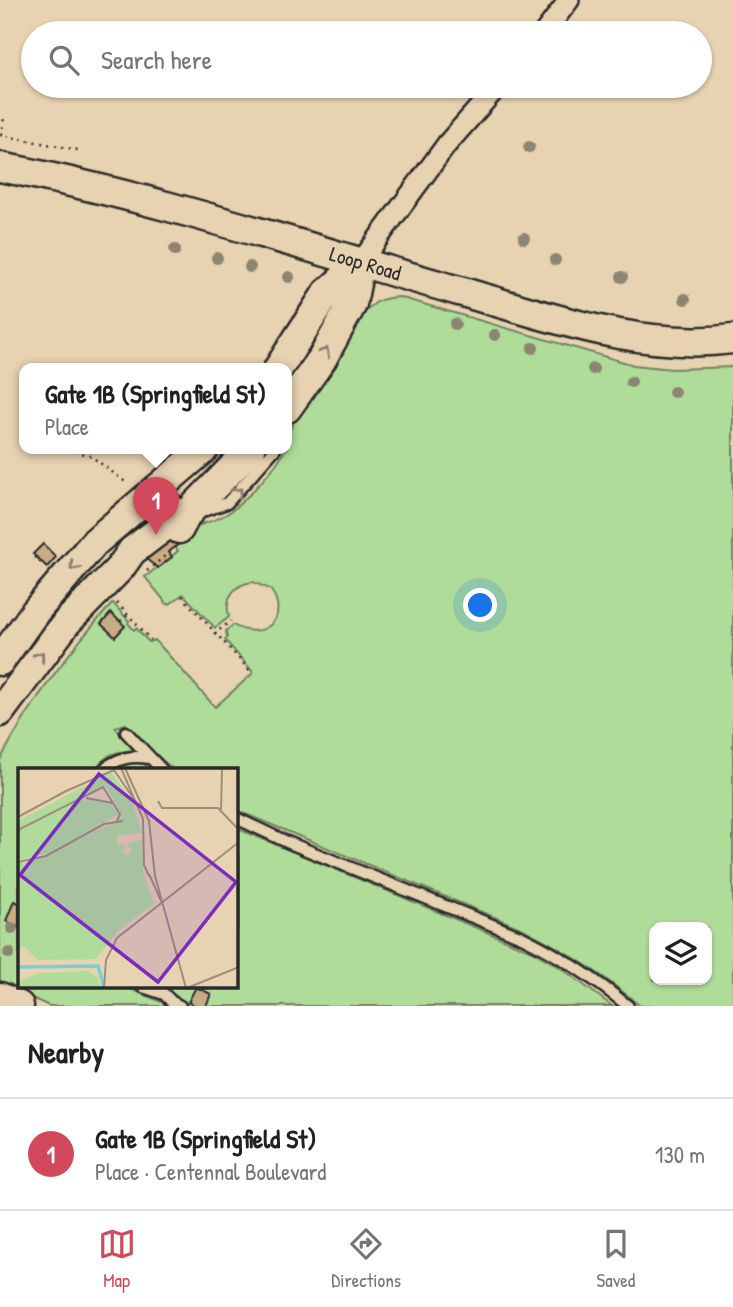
<!DOCTYPE html>
<meta charset="utf-8">
<style>
body{margin:0;font-family:"Patrick Hand",sans-serif;background:#f6f6f6;color:#202124}
.controls{position:absolute;right:21px;bottom:21px;display:grid;overflow:hidden;border-radius:14px;box-shadow:0 2px 5px #0004}
.controls button{width:63px;height:63px;display:grid;place-items:center;padding:0;border:0;border-bottom:2px solid #e0e0e0;background:#fff;color:#202124;font:35px sans-serif}
.you{position:absolute;left:481px;top:606px;width:24px;height:24px;margin:-18px;border:5px solid #fff;border-radius:50%;background:#1a73e8;box-shadow:0 0 0 10px #1a73e833}
.badge{display:grid;place-items:center;width:46px;height:46px;border-radius:50%;background:#d1495b;color:#fff;font-size:23px;font-weight:700}
.pin{position:absolute;translate:-50% -58px;filter:drop-shadow(0 2px 4px #0008)}
.pin::after{content:'';position:absolute;top:37px;width:24px;height:21px;background:inherit;clip-path:polygon(0 0,100% 0,50% 100%)}
.popup{position:absolute;left:19px;top:363px;width:273px;height:91px;box-sizing:border-box;display:grid;place-content:center;border-radius:14px;background:#fff;filter:drop-shadow(0 2px 5px #0005);font-size:23px;white-space:nowrap;color:#757577}
.popup b{font-size:26px;color:#202124}
.popup::after{content:'';position:absolute;left:50%;top:100%;margin-left:-14px;border:14px solid transparent;border-top-color:#fff}
.list{margin:0;padding:0;list-style:none}
h2{display:flex;justify-content:space-between;align-items:center;height:91px;margin:0;padding:0 28px;font-size:30px}
h2 small{font-size:23px;font-weight:400;color:#757577}
.list li{display:grid;grid-template-columns:46px 1fr auto;gap:21px;align-items:center;box-sizing:border-box;height:112px;padding:0 28px;border-top:2px solid #e0e0e0}
.list b{display:block;font-size:26px;white-space:nowrap}
.list p{margin:0;font-size:23px;white-space:nowrap;color:#757577}
.list em{font-size:23px;font-style:normal;color:#757577}
.icon{flex:none;width:38px;height:38px;fill:none;stroke:currentColor;stroke-width:2;stroke-linecap:round;stroke-linejoin:round}
.map{position:relative;flex:none;width:733px;height:1006px;overflow:hidden}
.search{position:absolute;background:#fff;box-shadow:0 2px 5px #0004;left:21px;right:21px;top:21px;height:77px;display:flex;align-items:center;gap:18px;box-sizing:border-box;padding:0 24px;border-radius:38px;color:#757577;font-size:26px}
.sheet{height:203px;background:#fff}
nav{display:flex;justify-content:space-around;align-items:center;box-sizing:border-box;height:98px;border-top:2px solid #e0e0e0;background:#fff;font-size:19px;color:#757577}
nav a{display:grid;justify-items:center;gap:4px}
nav .on{color:#d1495b}
.map>svg:first-child{display:block}
.green{fill:#b0dc9a;stroke:#6e8462;stroke-width:2;fill-rule:evenodd}
.building{fill:#caac84;stroke:#2b2b2b;stroke-width:2}
.lines{fill:none;stroke-linecap:round;stroke-linejoin:round}
.lane-casing{stroke:#2b2b2b;stroke-width:15}
.street-casing{stroke:#2b2b2b;stroke-width:24}
.secondary-casing{stroke:#2b2b2b;stroke-width:33}
.path{stroke:#2b2b2b;stroke-width:2.5;stroke-dasharray:2 5;stroke-linecap:butt}
.lane{stroke:#e7d2b1;stroke-width:10}
.street{stroke:#e7d2b1;stroke-width:19}
.secondary{stroke:#e7d2b1;stroke-width:28}
.tree{fill:#8b8571}
.oneway{stroke:#897e6e}
.labels{text-anchor:middle;stroke-width:5;stroke-linejoin:round;paint-order:stroke}
.street-label{font-size:21px;fill:#2b2b2b;stroke:#e7d2b1}
.inset-river{fill:none;stroke:#7dcfd4;stroke-width:3.5}
.inset-road{fill:none;stroke:#9c8f7b;stroke-width:2}
.view{fill:#7b2cbf;fill-opacity:0.15;stroke:#7b2cbf;stroke-width:3.5}
.inset-edge{fill:none;stroke:#2b2b2b;stroke-width:3.5}
</style>
<div class="map">
<svg width="733" height="1006" viewBox="0 0 733 1006">
<rect width="100%" height="100%" fill="#e7d2b1"/>
<filter id="ink" filterUnits="userSpaceOnUse"><feTurbulence type="fractalNoise" baseFrequency=".0143" numOctaves="2"/><feDisplacementMap in="SourceGraphic" scale="14" xChannelSelector="R" yChannelSelector="G"/><feConvolveMatrix kernelMatrix="1 2 1 2 8 2 1 2 1" color-interpolation-filters="sRGB"/></filter>
<g filter="url(#ink)">
<path class="green" d="M399,297L634,365L672,369L733,367V1006H640C604,975 566,951 523,929L236,810V770H174L146,746L126,724L115,727L133,750C115,752 105,754 95,770H19V987H126L171,1006H49L0,983V760C31,703 68,651 113,603L129,621L128,623L134,630L136,628L149,642L155,640L215,707L251,675L253,672L225,640L227,638L226,631L233,625C265,643 291,616 270,589L253,582C234,584 224,598 229,617L215,628L183,594L170,604H167L145,577L178,551L175,547C183,525 207,525 225,515C240,507 279,465 285,449H287C287,412 322,384 340,355C349,340 357,321 369,308C377,300 388,297 399,297ZM654,927H707V980H654Z
M125,761L144,764L150,770H108Z
M236,828L532,951L561,968L612,1006H189L164,987H236Z"/>
<path class="building" d="M160,502L180,543L169,552L172,557L158,568L129,546L141,531L132,524Z
M153,505L163,517L147,530L137,518Z
M43,544L56,557L47,567L33,554Z
M111,613L125,626L115,637L101,624Z
M14,901L19,903V927L6,921Z
M196,987L211,994L206,1006H196L188,1002Z"/>
<g class="lines">
<defs>
<path id="lane" d="M163,487L186,512
M200,512L227,503L275,449
M126,732L162,770
M103,770C117,758 131,755 149,758
M236,818L287,842L522,937C561,956 595,979 628,1006
M143,987L164,994
M157,987L172,1002L180,1006"/>
<path id="street" d="M544,33L569,0
M360,263L447,144L498,86"/>
<g id="secondary">
<path id="s1" d="M0,167C156,197 307,248 459,291C548,316 639,351 733,339"/>
<path d="M278,369L327,293L360,263"/>
<path d="M287,408L322,359L352,304L360,263"/>
<path d="M179,529L187,514L251,449"/>
<path d="M0,661L35,612L95,542L204,449"/>
<path d="M0,712L67,622L120,568L132,551L169,523L187,514"/>
<path d="M0,997L19,1006"/>
</g>
</defs>
<use href="#lane" class="lane-casing"/>
<use href="#street" class="street-casing"/>
<use href="#secondary" class="secondary-casing"/>
<path class="path" d="M0,135L78,150
M1,135L4,118
M69,449L91,456L128,484
M34,557L45,566
M147,571L173,549
M182,596L251,672
M117,603L151,640
M120,621L128,615
M214,634L231,621"/>
<use href="#lane" class="lane"/>
<use href="#street" class="street"/>
<use href="#secondary" class="secondary"/>
</g>
<g class="tree">
<circle cx="529" cy="147" r="6"/>
<circle cx="524" cy="238" r="6"/>
<circle cx="175" cy="250" r="6"/>
<circle cx="217" cy="258" r="6"/>
<circle cx="555" cy="260" r="6"/>
<circle cx="250" cy="267" r="6"/>
<circle cx="289" cy="277" r="6"/>
<circle cx="622" cy="277" r="6"/>
<circle cx="685" cy="299" r="6"/>
<circle cx="455" cy="324" r="6"/>
<circle cx="495" cy="335" r="6"/>
<circle cx="533" cy="348" r="6"/>
<circle cx="593" cy="369" r="6"/>
<circle cx="631" cy="382" r="6"/>
<circle cx="674" cy="392" r="6"/>
<circle cx="12" cy="928" r="6"/>
<circle cx="9" cy="953" r="6"/>
</g>
<defs><path id="oneway-chevron" d="M-2-3.5L2.5 0L-2 3.5" fill="none" stroke-width="1.6" stroke-linecap="round" stroke-linejoin="round" transform="scale(1.75)"/></defs>
<g class="oneway">
<use href="#oneway-chevron" transform="translate(325 352) rotate(-60)"/>
<use href="#oneway-chevron" transform="translate(238 492) rotate(-45)"/>
<use href="#oneway-chevron" transform="translate(74 566) rotate(132)"/>
<use href="#oneway-chevron" transform="translate(40 656) rotate(-53)"/>
</g>
</g>
<g class="labels">
<g class="street-label">
<text dy="7" stroke="none"><textPath href="#s1" startOffset="378">Loop Road</textPath></text>
</g>
</g>
<g transform="translate(18 768)">
<rect width="220" height="220" fill="#e7d2b1"/>
<path d="M93,4L113,31L124,65L99,68V76L108,77L104,84L109,88L113,83L109,76L124,72L125,103L136,136L101,162L78,191L20,192L5,178L0,183V95L12,94L101,52L102,43L88,19L0,61V53ZM65,31L93,35L101,46L31,85L0,92V63ZM70,203L80,210L82,220H0V214L20,205Z" fill="#b0dc9a"/>
<path class="inset-river" d="M0,199L80,198L86,219"/>
<path class="inset-road" d="M103,0L125,51L126,97L131,108M107,0L131,53L137,108L168,220M46,24L96,2L122,40M68,30L95,35M140,33L144,40H200L221,62M203,42L204,0M0,49L48,23M0,62L85,19L102,46L99,53M221,87V161M0,94L28,88L86,56L105,53M131,106L144,135M86,220L88,192L99,170L221,74M169,220L221,199"/>
<path class="view" d="M81,6L218,114L140,214L2,107Z"/>
<rect width="220" height="220" class="inset-edge"/>
</g>
</svg>
<div class="controls">
<button><svg class="icon" aria-label="layers" viewBox="0 0 24 24"><path d="M12 4l9 5-9 5-9-5zM3 14l9 5 9-5"/></svg></button>
</div>
<div class="you"></div>
<div class="pin badge" style="left:156px;top:535px">1</div>
<div class="popup"><b>Gate 1B (Springfield St)</b>Place</div>
<div class="search"><svg class="icon" aria-label="search" viewBox="0 0 24 24"><circle cx="10" cy="10" r="6"/><path d="M15 15l6 6"/></svg>Search here</div>
</div>
<section class="sheet">
<h2>Nearby<small></small></h2>
<ul class="list">
<li><span class="badge">1</span><div><b>Gate 1B (Springfield St)</b><p>Place · Centennal Boulevard</p></div><em>130 m</em></li>
</ul>
</section>
<nav>
<a class="on"><svg class="icon" aria-label="map" viewBox="0 0 24 24"><path d="M3 6l6-2 6 2 6-2v14l-6 2-6-2-6 2zM9 4v14M15 6v14"/></svg>Map</a>
<a><svg class="icon" aria-label="directions" viewBox="0 0 24 24"><path d="M12 3l9 9-9 9-9-9zM9 14v-3h6M13 9l2 2-2 2"/></svg>Directions</a>
<a><svg class="icon" aria-label="saved" viewBox="0 0 24 24"><path d="M7 4h10v16l-5-4-5 4z"/></svg>Saved</a>
</nav>
